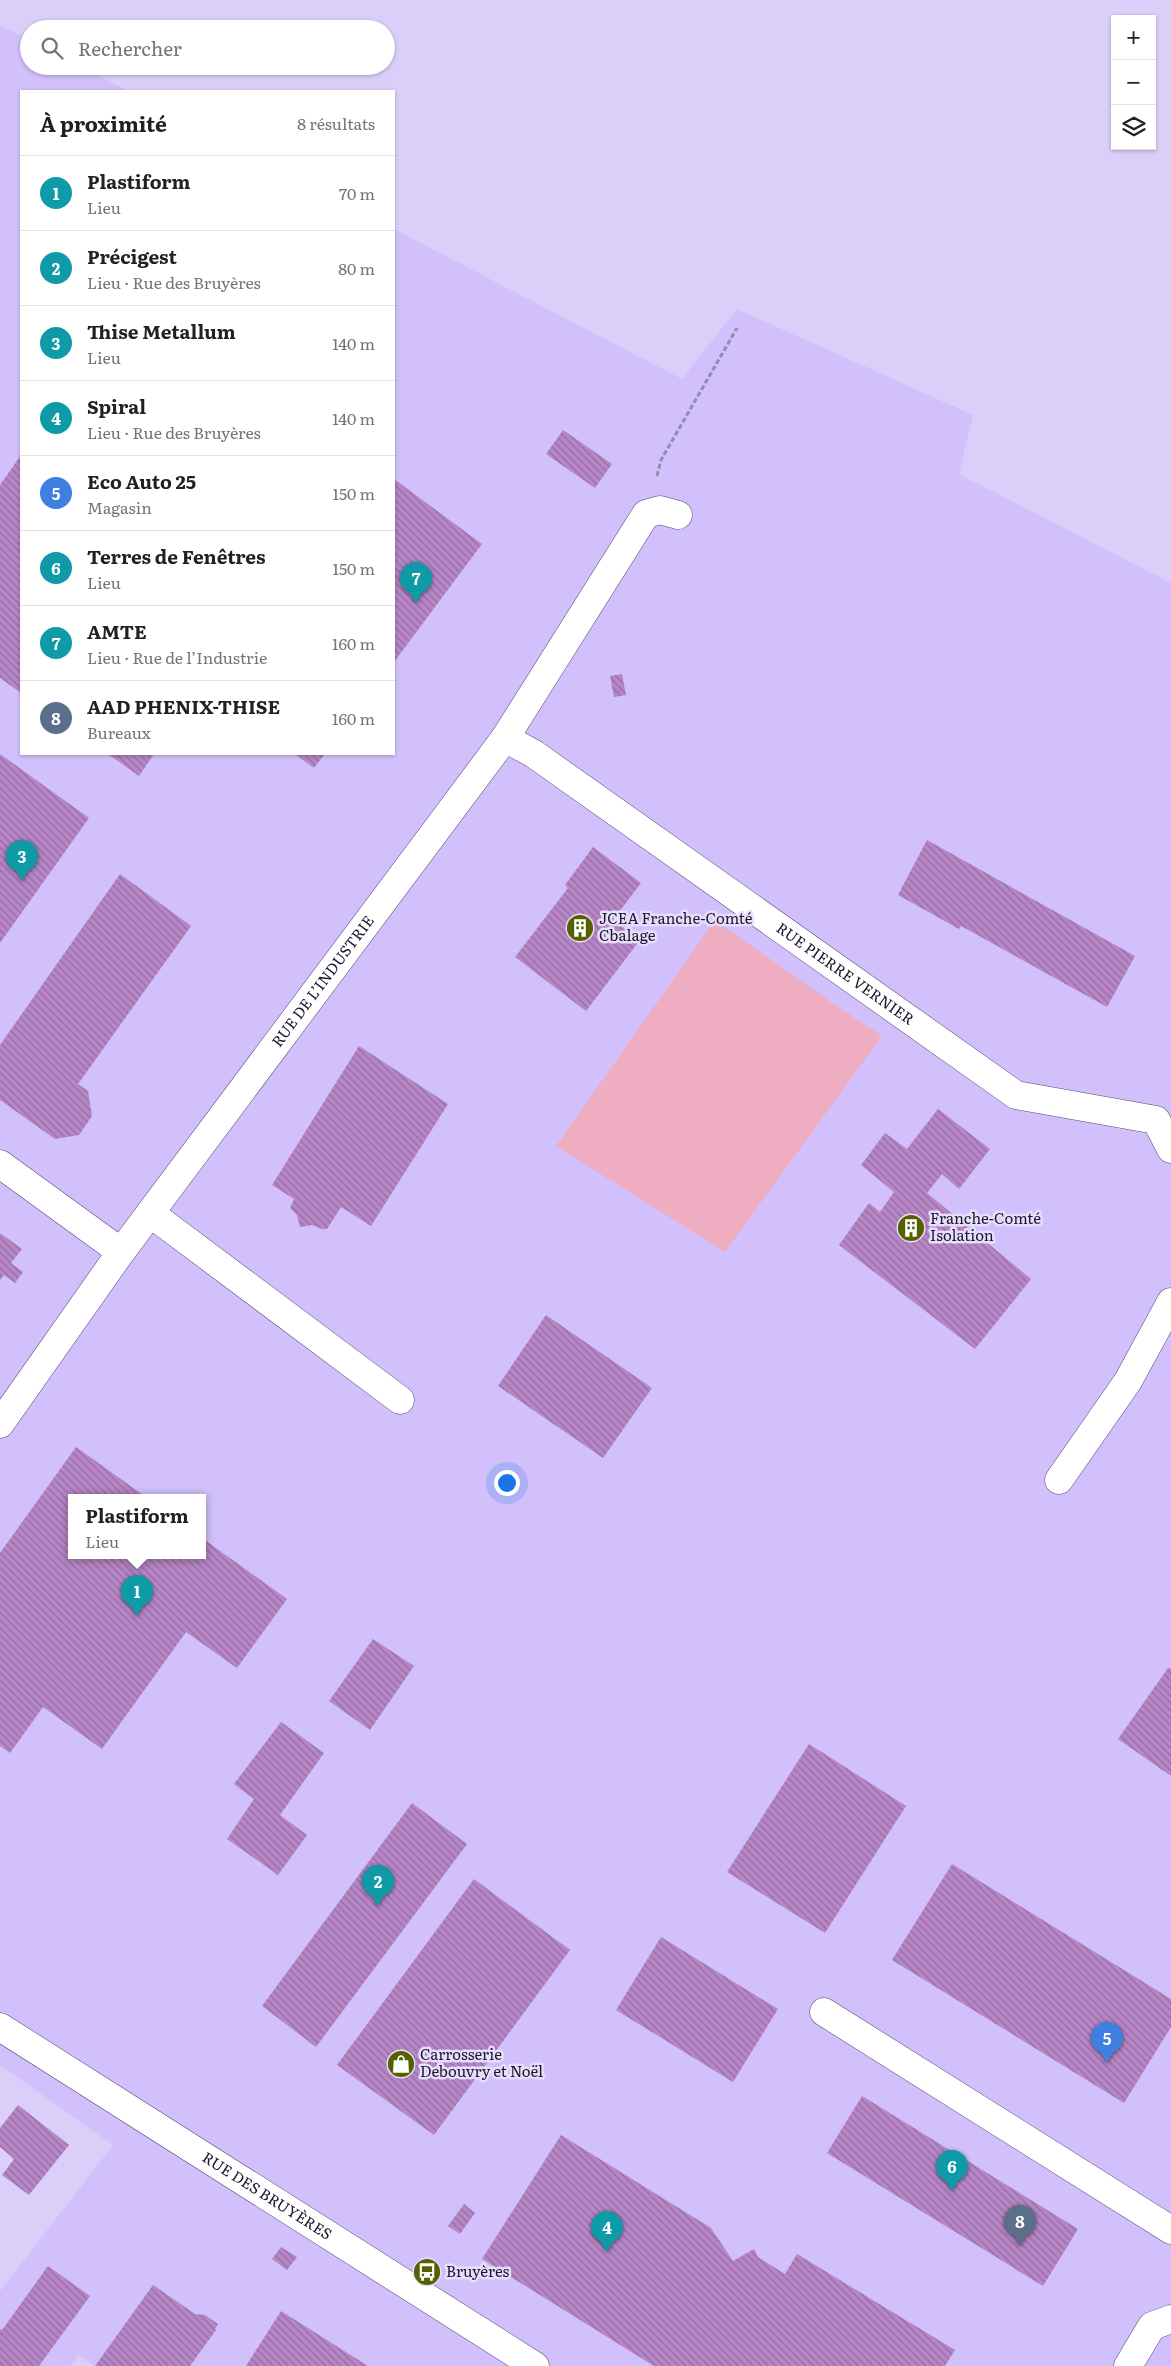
<!DOCTYPE html>
<html lang="fr">
<meta charset="utf-8">
<style>
body{margin:0;font-family:Literata,serif;background:#f6f6f6;color:#202124}
.controls{position:absolute;right:15px;top:15px;display:grid;overflow:hidden;border-radius:0px;box-shadow:0 1px 4px #0004}
.controls button{width:45px;height:45px;display:grid;place-items:center;padding:0;border:0;border-bottom:1px solid #e0e0e0;background:#fff;color:#202124;font:25px sans-serif}
.you{position:absolute;left:506px;top:1482px;width:18px;height:18px;margin:-12px;border:4px solid #fff;border-radius:50%;background:#1a73e8;box-shadow:0 0 0 8px #1a73e833}
.badge{display:grid;place-items:center;width:32px;height:32px;border-radius:50%;background:#ea580c;color:#fff;font-size:16px;font-weight:700}
.pin{position:absolute;translate:-50% -41px;filter:drop-shadow(0 1px 2px #0008)}
.pin::after{content:'';position:absolute;top:26px;width:18px;height:15px;background:inherit;clip-path:polygon(0 0,100% 0,50% 100%)}
.popup{position:absolute;left:68px;top:1494px;width:138px;height:65px;box-sizing:border-box;display:grid;place-content:center;border-radius:0px;background:#fff;filter:drop-shadow(0 1px 4px #0005);font-size:16px;white-space:nowrap;color:#757577}
.popup b{font-size:19px;color:#202124}
.popup::after{content:'';position:absolute;left:50%;top:100%;margin-left:-10px;border:10px solid transparent;border-top-color:#fff}
.list{margin:0;padding:0;list-style:none}
h2{display:flex;justify-content:space-between;align-items:center;height:65px;margin:0;padding:0 20px;font-size:21px}
h2 small{font-size:16px;font-weight:400;color:#757577}
.list li{display:grid;grid-template-columns:32px 1fr auto;gap:15px;align-items:center;box-sizing:border-box;height:75px;padding:0 20px;border-top:1px solid #e0e0e0}
.list b{display:block;font-size:19px;white-space:nowrap}
.list p{margin:0;font-size:16px;white-space:nowrap;color:#757577}
.list em{font-size:16px;font-style:normal;color:#757577}
.icon{flex:none;width:28px;height:28px;fill:none;stroke:currentColor;stroke-width:2;stroke-linecap:round;stroke-linejoin:round}
.map{position:relative;flex:none;width:1171px;height:2366px;overflow:hidden}
.search{position:absolute;background:#fff;box-shadow:0 1px 4px #0004;left:20px;top:20px;width:375px;height:55px;display:flex;align-items:center;gap:12px;box-sizing:border-box;padding:0 18px;border-radius:28px;color:#757577;font-size:19px}
.panel{position:absolute;background:#fff;box-shadow:0 1px 4px #0004;left:20px;top:90px;width:375px;height:665px;border-radius:0px}
.map>svg:first-child{display:block}
.built{fill:#d1c0fb;fill-rule:evenodd}
.grass{fill:#efadc2}
.building{fill:url(#building-back-hatch)}
.lines{fill:none;stroke-linecap:round;stroke-linejoin:round}
.minor-casing{stroke:#564875;stroke-width:29}
.path{stroke:#958bad;stroke-width:3;stroke-dasharray:5 2.5;stroke-linecap:butt}
.minor{stroke:#fff;stroke-width:28}
.labels{text-anchor:middle;stroke-width:5;stroke-linejoin:round;paint-order:stroke}
.poi-label{font-size:15px;fill:#1d172a;stroke:#e7defe;text-anchor:start}
.street-label{font-size:15px;fill:#1d172a;stroke:#e7defe}
</style>
<div class="map">
<svg width="1171" height="2366" viewBox="0 0 1171 2366">
<defs>
<pattern id="building-back-hatch" width="6" height="6" patternUnits="userSpaceOnUse" patternTransform="scale(1.25)"><rect width="6" height="6" fill="#b786c6"/><path d="M-1 5l2 2M0 0l6 6M5-1l2 2" fill="none" stroke="#946da1"/></pattern>
</defs>
<rect width="100%" height="100%" fill="#dbcff9"/>
<path class="built" d="M0,25L29,40V66H80L128,91H21V754H394V229L682,379L737,309L973,415L959,474L1171,583V2366H94L78,2355L70,2366H0V2291L113,2145L0,2065ZM72,1497H202V1555H72Z"/>
<path class="grass" d="M715,920L828,1000L882,1036L725,1252L556,1146Z"/>
<path class="building" d="M563,430L612,464L595,488L546,454Z
M21,455V693L0,678V485Z
M394,479L482,544L394,662Z
M622,674L626,695L614,697L610,676Z
M0,754L89,818L0,943Z
M108,754H154L139,776Z
M295,754H325L314,768Z
M927,840L1135,956L1107,1007L961,926L959,929L898,895Z
M593,847L641,883L613,920L640,940L586,1011L515,957L568,888L565,885Z
M120,874L191,926L78,1084L88,1091L92,1116L79,1135L55,1139L0,1100V1045Z
M359,1046L448,1104L371,1226L341,1207L327,1229H322L312,1225L300,1227L297,1215L290,1208L294,1199L272,1185Z
M938,1109L990,1149L959,1189L942,1174L927,1193L1031,1279L975,1349L839,1245L869,1203L880,1212L894,1192L861,1165L885,1133L907,1149Z
M0,1233L22,1249L11,1263L23,1272L15,1283L4,1275L0,1280Z
M546,1315L652,1388L603,1458L498,1386Z
M76,1447L146,1497H72V1555H202V1538L287,1599L237,1668L186,1632L102,1749L43,1707L10,1753L0,1746V1553Z
M373,1639L414,1666L370,1730L329,1701Z
M1168,1668L1171,1669V1776L1118,1739Z
M281,1722L324,1753L280,1815L307,1835L278,1875L227,1839L254,1799L234,1784Z
M809,1744L906,1806L825,1933L727,1872Z
M412,1803L467,1844L316,2047L262,2006Z
M952,1864L1171,1999V2027L1124,2103L892,1960Z
M474,1879L570,1950L434,2135L337,2065Z
M661,1937L778,2009L733,2082L616,2010Z
M862,2096L1078,2229L1043,2286L827,2153Z
M18,2105L69,2145L29,2195L2,2175L14,2159L0,2147V2128Z
M561,2135L711,2228L733,2261L754,2249L758,2257L785,2274L797,2254L955,2350L945,2366H654L482,2259Z
M464,2204L475,2213L460,2234L448,2226Z
M281,2247L297,2257L287,2270L272,2259Z
M48,2266L90,2296L39,2366H0V2329L2,2330Z
M153,2285L195,2314L205,2315L218,2324L215,2329L216,2330L190,2366H95Z
M281,2311L368,2366H246Z"/>
<g class="lines">
<defs>
<g id="minor">
<path d="M505,738L646,514L660,510L678,515"/>
<path d="M0,1164L121,1252"/>
<path d="M150,1213L400,1400"/>
<path id="s1" d="M0,1424L121,1252L505,738L534,754L1016,1095L1156,1120L1171,1149"/>
<path d="M1059,1480L1128,1381L1171,1302"/>
<path d="M824,2012L1171,2230"/>
<path id="s2" d="M0,2027L535,2366"/>
<path d="M1128,2366L1152,2326L1171,2319"/>
</g>
</defs>
<use href="#minor" class="minor-casing"/>
<path class="path" d="M657,476L661,460L737,328"/>
<use href="#minor" class="minor"/>
</g>
<defs>
<symbol id="building-disc" viewBox="-11 -11 22 22"><circle r="9.5" fill="#556101" stroke="#e7defe"/><path d="M-4-6H4V6H1V3H-1V6H-4ZM-2.5-4.3h1.7v1.8h-1.7ZM.8-4.3h1.7v1.8H.8ZM-2.5-1h1.7V.8h-1.7ZM.8-1h1.7V.8H.8Z" fill="#fff"/></symbol>
<symbol id="shop-disc" viewBox="-11 -11 22 22"><circle r="9.5" fill="#556101" stroke="#e7defe"/><path d="M-5-2.5h2.3a2.7 3.5 0 0 1 5.4 0H5L5.5 6h-11ZM-1.5-2.5h3a1.5 2.3 0 0 0-3 0Z" fill="#fff"/></symbol>
<symbol id="bus-disc" viewBox="-11 -11 22 22"><circle r="9.5" fill="#556101" stroke="#e7defe"/><path d="M-5-6H5V4H4V6H2V4H-2V6H-4V4H-5ZM-3.5-4V0h7V-4ZM-3.5 1.2v1.5H-2V1.2ZM2 1.2v1.5H3.5V1.2Z" fill="#fff"/></symbol>
</defs>
<g fill-rule="evenodd">
<use href="#building-disc" x="564" y="912" width="32" height="32"/>
<use href="#building-disc" x="895" y="1212" width="32" height="32"/>
<use href="#shop-disc" x="385" y="2048" width="32" height="32"/>
<use href="#bus-disc" x="411" y="2256" width="32" height="32"/>
</g>
<g class="labels">
<g class="poi-label">
<text x="599" y="924">JCEA Franche-Comté<tspan x="599" dy="17">Cbalage</tspan></text>
<text x="930" y="1224">Franche-Comté<tspan x="930" dy="17">Isolation</tspan></text>
<text x="420" y="2060">Carrosserie<tspan x="420" dy="17">Debouvry et Noël</tspan></text>
<text x="446" y="2277">Bruyères</text>
</g>
<g class="street-label">
<text dy="5" stroke="none"><textPath href="#s1" startOffset="1266">RUE PIERRE VERNIER</textPath></text>
<text dy="5" stroke="none"><textPath href="#s1" startOffset="548">RUE DE L’INDUSTRIE</textPath></text>
<text dy="5" stroke="none"><textPath href="#s2" startOffset="316">RUE DES BRUYÈRES</textPath></text>
</g>
</g>
</svg>
<div class="controls">
<button>+</button>
<button>−</button>
<button><svg class="icon" aria-label="layers" viewBox="0 0 24 24"><path d="M12 4l9 5-9 5-9-5zM3 14l9 5 9-5"/></svg></button>
</div>
<div class="you"></div>
<div class="pin badge" style="left:137px;top:1616px;background:#0f9aa8">1</div>
<div class="popup"><b>Plastiform</b>Lieu</div>
<div class="pin badge" style="left:378px;top:1906px;background:#0f9aa8">2</div>
<div class="pin badge" style="left:22px;top:881px;background:#0f9aa8">3</div>
<div class="pin badge" style="left:607px;top:2252px;background:#0f9aa8">4</div>
<div class="pin badge" style="left:1107px;top:2063px;background:#3f7fe0">5</div>
<div class="pin badge" style="left:952px;top:2191px;background:#0f9aa8">6</div>
<div class="pin badge" style="left:416px;top:603px;background:#0f9aa8">7</div>
<div class="pin badge" style="left:1020px;top:2246px;background:#5c6f8a">8</div>
<div class="search"><svg class="icon" aria-label="search" viewBox="0 0 24 24"><circle cx="10" cy="10" r="6"/><path d="M15 15l6 6"/></svg>Rechercher</div>
<section class="panel">
<h2>À proximité<small>8 résultats</small></h2>
<ul class="list">
<li><span class="badge" style="background:#0f9aa8">1</span><div><b>Plastiform</b><p>Lieu</p></div><em>70 m</em></li>
<li><span class="badge" style="background:#0f9aa8">2</span><div><b>Précigest</b><p>Lieu · Rue des Bruyères</p></div><em>80 m</em></li>
<li><span class="badge" style="background:#0f9aa8">3</span><div><b>Thise Metallum</b><p>Lieu</p></div><em>140 m</em></li>
<li><span class="badge" style="background:#0f9aa8">4</span><div><b>Spiral</b><p>Lieu · Rue des Bruyères</p></div><em>140 m</em></li>
<li><span class="badge" style="background:#3f7fe0">5</span><div><b>Eco Auto 25</b><p>Magasin</p></div><em>150 m</em></li>
<li><span class="badge" style="background:#0f9aa8">6</span><div><b>Terres de Fenêtres</b><p>Lieu</p></div><em>150 m</em></li>
<li><span class="badge" style="background:#0f9aa8">7</span><div><b>AMTE</b><p>Lieu · Rue de l’Industrie</p></div><em>160 m</em></li>
<li><span class="badge" style="background:#5c6f8a">8</span><div><b>AAD PHENIX-THISE</b><p>Bureaux</p></div><em>160 m</em></li>
</ul>
</section>
</div>
